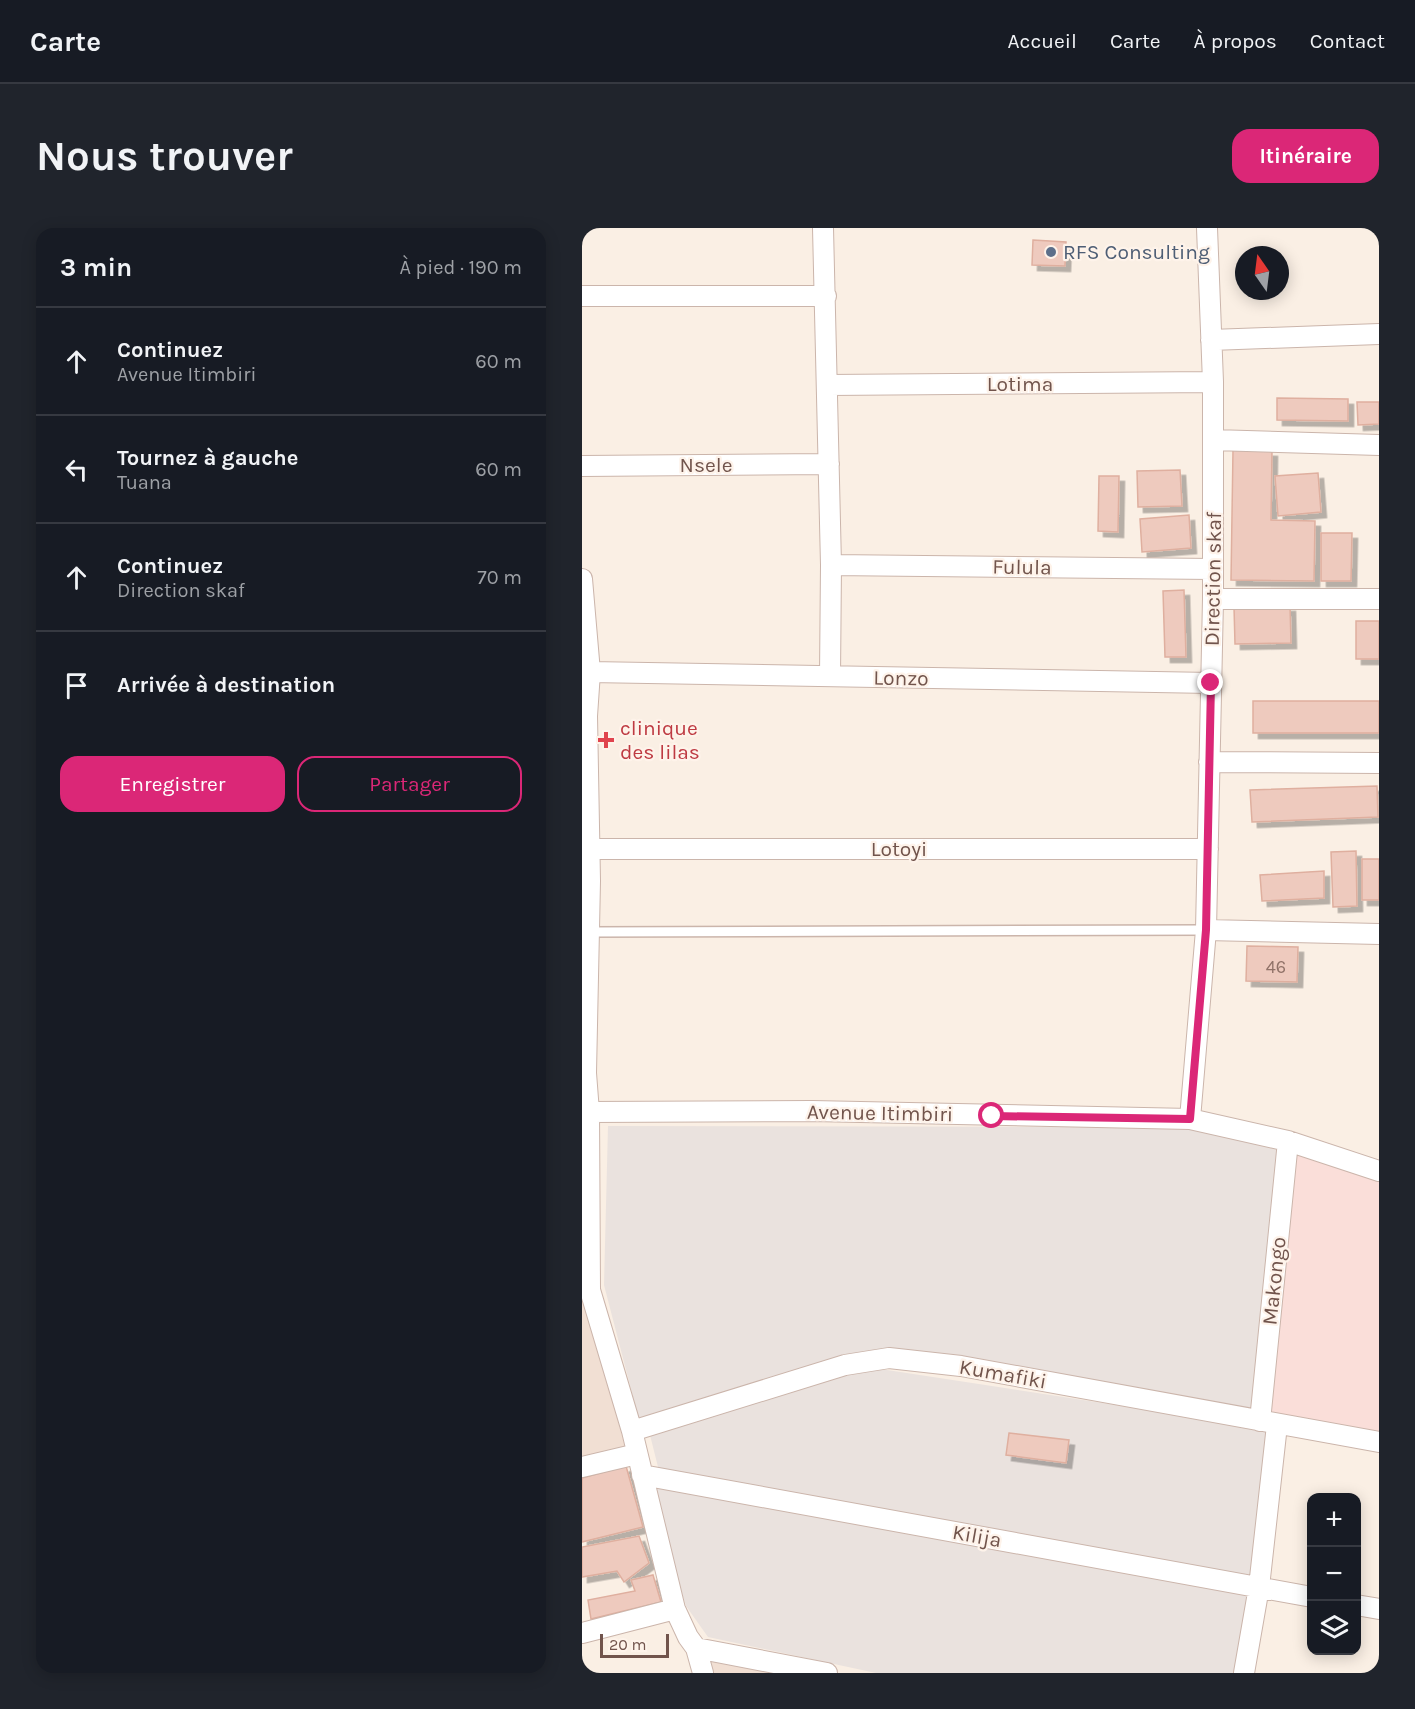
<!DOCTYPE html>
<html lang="fr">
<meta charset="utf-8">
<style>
body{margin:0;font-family:Karla,sans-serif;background:#20242c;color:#f1f3f6}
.controls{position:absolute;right:18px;bottom:18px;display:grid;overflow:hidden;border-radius:12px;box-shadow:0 3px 15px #0003}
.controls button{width:54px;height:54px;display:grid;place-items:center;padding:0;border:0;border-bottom:2px solid #363941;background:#171b24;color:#f1f3f6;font:30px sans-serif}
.compass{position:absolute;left:653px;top:18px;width:54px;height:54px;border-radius:50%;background:#171b24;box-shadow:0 3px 15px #0003;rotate:346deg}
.scale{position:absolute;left:18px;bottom:15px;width:69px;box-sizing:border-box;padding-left:6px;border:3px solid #71544c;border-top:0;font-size:16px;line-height:21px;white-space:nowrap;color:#71544c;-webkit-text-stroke:4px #fef3ea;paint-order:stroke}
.stop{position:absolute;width:18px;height:18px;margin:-14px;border:4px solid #db2777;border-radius:50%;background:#fff}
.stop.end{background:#db2777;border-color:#fff;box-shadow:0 2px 6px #0008}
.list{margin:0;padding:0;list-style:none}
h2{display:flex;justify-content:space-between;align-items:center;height:78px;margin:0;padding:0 24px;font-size:26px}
h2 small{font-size:20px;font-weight:400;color:#9ea1a6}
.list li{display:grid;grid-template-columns:39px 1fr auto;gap:18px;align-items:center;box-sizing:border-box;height:108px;padding:0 24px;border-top:2px solid #363941}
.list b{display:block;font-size:22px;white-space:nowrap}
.list p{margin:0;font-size:20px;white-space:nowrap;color:#9ea1a6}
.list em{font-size:20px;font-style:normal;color:#9ea1a6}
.actions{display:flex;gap:12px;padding:18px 24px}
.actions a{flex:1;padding:14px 0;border:2px solid #db2777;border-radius:18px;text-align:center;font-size:21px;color:#db2777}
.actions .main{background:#db2777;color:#fff}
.icon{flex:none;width:33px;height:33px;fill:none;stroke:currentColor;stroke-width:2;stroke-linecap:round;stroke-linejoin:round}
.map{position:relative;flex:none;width:797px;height:1445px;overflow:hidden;border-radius:18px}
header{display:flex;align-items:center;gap:36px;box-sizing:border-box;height:84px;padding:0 30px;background:#171b24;border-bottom:2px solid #363941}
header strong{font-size:28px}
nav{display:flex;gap:33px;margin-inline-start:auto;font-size:21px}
.intro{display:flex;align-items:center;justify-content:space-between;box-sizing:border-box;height:144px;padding:0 36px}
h1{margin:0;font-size:42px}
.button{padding:15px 27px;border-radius:18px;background:#db2777;color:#fff;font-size:21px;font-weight:700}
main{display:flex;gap:36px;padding:0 36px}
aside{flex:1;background:#171b24;border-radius:18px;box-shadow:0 3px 15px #0003}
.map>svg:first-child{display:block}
.residential{fill:#f1dfd3}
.commercial{fill:#faded9}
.industrial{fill:#eae2de}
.building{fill:#eecabe;stroke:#dfaf9f;stroke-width:1.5;filter:url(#shadow)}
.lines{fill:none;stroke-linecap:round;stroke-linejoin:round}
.service-casing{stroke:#cbb5ab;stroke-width:12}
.minor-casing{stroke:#cbb5ab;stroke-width:22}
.service{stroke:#fff;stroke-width:9}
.minor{stroke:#fff;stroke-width:20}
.route{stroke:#db2777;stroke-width:8}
.service-dot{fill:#5c6f8a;stroke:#fef3ea;stroke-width:2}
.health-dot{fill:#e0444e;stroke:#fef3ea;stroke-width:2}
.labels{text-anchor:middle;stroke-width:4.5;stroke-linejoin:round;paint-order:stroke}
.number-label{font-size:18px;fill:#907268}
.service-label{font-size:21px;fill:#4e5e75;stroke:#fef3ea;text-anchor:start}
.street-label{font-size:21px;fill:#71544c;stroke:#fef3ea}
.health-label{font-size:21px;fill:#be3a42;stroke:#fef3ea;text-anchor:start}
</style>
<header>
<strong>Carte</strong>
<nav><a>Accueil</a><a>Carte</a><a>À propos</a><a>Contact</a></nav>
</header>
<div class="intro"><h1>Nous trouver</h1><a class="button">Itinéraire</a></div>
<main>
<aside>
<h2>3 min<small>À pied · 190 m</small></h2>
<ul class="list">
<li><svg class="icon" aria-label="ahead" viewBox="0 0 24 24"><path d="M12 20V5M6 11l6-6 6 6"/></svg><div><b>Continuez</b><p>Avenue Itimbiri</p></div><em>60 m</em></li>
<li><svg class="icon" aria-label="left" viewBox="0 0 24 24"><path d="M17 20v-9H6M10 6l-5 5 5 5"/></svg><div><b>Tournez à gauche</b><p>Tuana</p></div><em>60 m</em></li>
<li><svg class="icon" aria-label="ahead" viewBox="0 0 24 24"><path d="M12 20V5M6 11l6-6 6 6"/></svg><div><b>Continuez</b><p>Direction skaf</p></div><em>70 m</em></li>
<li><svg class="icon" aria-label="arrive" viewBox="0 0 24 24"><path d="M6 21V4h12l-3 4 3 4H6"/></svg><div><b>Arrivée à destination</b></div></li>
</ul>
<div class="actions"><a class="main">Enregistrer</a><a>Partager</a></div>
</aside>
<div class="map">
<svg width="797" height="1445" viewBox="0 0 797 1445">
<defs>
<filter id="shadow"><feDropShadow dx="5.5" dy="5.5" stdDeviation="0" flood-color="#0004"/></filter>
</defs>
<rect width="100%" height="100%" fill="#faefe4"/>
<path class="residential" d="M2,1070L47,1233L0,1244V1071Z
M114,1420L245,1445H119Z"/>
<path class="commercial" d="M706,913L797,943V1214L678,1193Z"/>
<path class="industrial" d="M26,898L624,899L702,916L672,1185L308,1125L57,1192L22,1057Z
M292,1140L684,1200L674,1355L77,1243L66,1199Z
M69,1255L672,1363L659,1445H294L126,1409L104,1378L90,1334Z"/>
<path class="building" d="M451,12L484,14L483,38L450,37Z
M695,170L766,171V193L695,192Z
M775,174H797V196L776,197Z
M651,222L690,223L689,292L733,293L732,353L649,352Z
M598,242L600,278L556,279L555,243Z
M736,245L739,284L696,288L693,248Z
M517,248H537L536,304L516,303Z
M607,287L609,320L560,324L558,291Z
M739,305H770L769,353H739Z
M602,362L604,429H583L581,363Z
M708,378L709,415L653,416L652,379Z
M774,393H797V431H774Z
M671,473H797V505H671Z
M795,558L796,589L670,594L668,562Z
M774,623L775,678L751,679L749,624Z
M780,631H797V672H780Z
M742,643V670L680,673L678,647Z
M665,718L716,719L715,754L664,753Z
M427,1205L487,1212L484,1235L424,1227Z
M44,1238L61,1299L0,1314V1250Z
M57,1308L67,1335L42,1354L35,1343L0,1349V1319Z
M71,1347L79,1374L9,1391L6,1372L53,1363L49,1352Z"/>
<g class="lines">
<defs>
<path id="service" d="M7,704L624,702"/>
<path id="minor" d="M241,0L249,337L248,448
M0,68H244
M629,112L797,106
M246,157L631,154
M631,212L797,217
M0,238L247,236
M249,337L631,341
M0,351L8,444L5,488L8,653L4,845L7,884L8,1062L50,1203L93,1381L106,1409L114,1420L121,1445
M631,371H797
M8,444L629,455
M627,534L797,535
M8,621H626
M624,702L797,706
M7,884L230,883L608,891L706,913L797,943
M608,891L624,702L631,371V154L625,0
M678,1193L706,913
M50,1203L263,1137L307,1130L379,1138L797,1214
M0,1239L55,1226
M60,1247L730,1369
M774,1377L797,1381
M0,1405L93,1381
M114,1420L245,1445
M662,1445L677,1359L695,1197"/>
</defs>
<use href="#service" class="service-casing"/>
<use href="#minor" class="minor-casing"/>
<use href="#service" class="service"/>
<use href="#minor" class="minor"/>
</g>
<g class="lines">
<path class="route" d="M410,888L608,891L624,702L629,455"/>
</g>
<circle class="service-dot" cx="469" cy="24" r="6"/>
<path class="health-dot" d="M21 503h6v6h6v6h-6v6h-6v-6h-6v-6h6z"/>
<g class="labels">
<g class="number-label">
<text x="694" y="745">46</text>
</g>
<g class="service-label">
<text x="481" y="31">RFS Consulting</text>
</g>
<g class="street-label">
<text x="438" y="163">Lotima</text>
<text x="124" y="244">Nsele</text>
<text transform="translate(440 339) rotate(1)" y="7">Fulula</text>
<text transform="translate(631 351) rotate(-89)" y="7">Direction skaf</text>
<text transform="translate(319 450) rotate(1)" y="7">Lonzo</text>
<text x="317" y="628">Lotoyi</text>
<text transform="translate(298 885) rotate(1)" y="7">Avenue Itimbiri</text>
<text transform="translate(692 1053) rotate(-84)" y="7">Makongo</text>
<text transform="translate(421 1146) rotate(10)" y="7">Kumafiki</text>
<text transform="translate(395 1308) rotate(10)" y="7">Kilija</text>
</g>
<g class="health-label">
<text x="38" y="507">clinique<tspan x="38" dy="24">des lilas</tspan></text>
</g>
</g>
</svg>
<div class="controls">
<button>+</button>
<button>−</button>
<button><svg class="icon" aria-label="layers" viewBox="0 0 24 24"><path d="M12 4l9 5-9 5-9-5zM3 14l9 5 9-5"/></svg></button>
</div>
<svg class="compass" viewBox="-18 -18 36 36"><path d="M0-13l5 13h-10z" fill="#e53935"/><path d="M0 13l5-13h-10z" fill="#9ea1a6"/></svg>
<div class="scale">20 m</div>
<div class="stop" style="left:410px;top:888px"></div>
<div class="stop end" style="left:629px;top:455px"></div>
</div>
</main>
